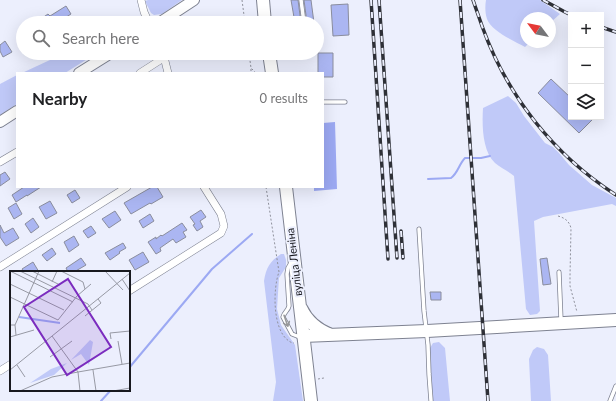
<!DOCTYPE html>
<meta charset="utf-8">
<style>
body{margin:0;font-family:Lato,sans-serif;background:#f2f2f2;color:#202124}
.controls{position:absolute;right:12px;top:12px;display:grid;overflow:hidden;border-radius:0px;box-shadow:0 4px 16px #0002}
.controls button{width:36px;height:36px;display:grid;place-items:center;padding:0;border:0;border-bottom:1px solid #e0e0e0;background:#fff;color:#202124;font:20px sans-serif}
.compass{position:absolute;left:520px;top:12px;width:36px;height:36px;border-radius:50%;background:#fff;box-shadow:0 4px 16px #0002;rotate:302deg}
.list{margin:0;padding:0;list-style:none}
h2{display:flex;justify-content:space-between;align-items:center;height:52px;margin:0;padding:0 16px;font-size:17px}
h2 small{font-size:13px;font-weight:400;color:#757577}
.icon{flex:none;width:22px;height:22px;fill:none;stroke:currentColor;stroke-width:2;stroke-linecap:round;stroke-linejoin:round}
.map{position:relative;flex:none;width:616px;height:401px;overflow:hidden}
.search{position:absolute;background:#fff;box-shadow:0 4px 16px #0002;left:16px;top:16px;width:308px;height:44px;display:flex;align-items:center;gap:10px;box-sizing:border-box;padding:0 14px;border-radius:22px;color:#757577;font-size:15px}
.panel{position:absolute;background:#fff;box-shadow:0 4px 16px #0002;left:16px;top:72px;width:308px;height:116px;border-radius:0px}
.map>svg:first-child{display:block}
.green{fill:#c0c9f8}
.water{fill:#9ca9f3}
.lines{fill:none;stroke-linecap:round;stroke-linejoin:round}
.stream{stroke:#9ca9f3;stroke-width:2}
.building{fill:#abb6f2;stroke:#8a8d9d}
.lane-casing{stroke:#7e8291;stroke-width:5}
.street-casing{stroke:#7e8291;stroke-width:8}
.secondary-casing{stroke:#7e8291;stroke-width:12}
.primary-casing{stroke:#7e8291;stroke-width:14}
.path{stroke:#90929d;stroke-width:1;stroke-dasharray:2 2;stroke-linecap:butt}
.lane{stroke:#fff;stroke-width:3.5}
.street{stroke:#fff;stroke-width:7}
.secondary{stroke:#fff;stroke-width:10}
.primary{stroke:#fff;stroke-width:12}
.rail-casing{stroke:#2e3037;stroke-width:3.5}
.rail{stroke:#eceffd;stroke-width:2;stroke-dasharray:6;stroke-linecap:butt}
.oneway{stroke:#97989a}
.labels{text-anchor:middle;stroke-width:4;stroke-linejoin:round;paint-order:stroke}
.street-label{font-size:11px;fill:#18191f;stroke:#eceffd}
.inset-river{fill:none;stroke:#9ca9f3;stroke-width:2}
.inset-road{fill:none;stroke:#9799a4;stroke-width:1}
.view{fill:#7b2cbf;fill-opacity:0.15;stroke:#7b2cbf;stroke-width:2}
.inset-edge{fill:none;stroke:#18191f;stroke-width:2}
</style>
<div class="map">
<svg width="616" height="401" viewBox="0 0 616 401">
<rect width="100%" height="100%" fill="#eceffd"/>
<path class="green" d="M148,0H182L162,14L154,15L151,13L145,1Z
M486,0H540L560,14L550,23V18H526V42H530L525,47C514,41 491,31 487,19C485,13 485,6 486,0Z
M65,53H97L65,73H22Z
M17,75V104L0,115V84Z
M508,96L516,103L524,116L545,143L553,147L559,153L569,165L592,185L616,198V206L612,204L543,217L534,221L540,311L537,314L530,315L526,309L514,176C508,171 501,168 495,163C482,151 482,124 483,108Z
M281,254H284L286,260V267L279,278L277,309L281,325L295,345L303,401H273L276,382L264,281C266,268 270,261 281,254Z
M439,342L445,348L450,401H433L432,388L430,348L433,343Z
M537,347L544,349L548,355L551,401H531L529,359L533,350Z"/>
<path class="water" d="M335,122L337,189L314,191V187H323V123Z"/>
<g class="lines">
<path class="stream" d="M428,179L451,178C458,173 459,164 465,158H481L490,156
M129,368L212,269L252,234
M101,401L111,390"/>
</g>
<path class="building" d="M291,0H298L301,23H295Z
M304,0H311L314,23H307Z
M348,4L349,35L333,36L331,5Z
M66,6L71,14L57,23H35L48,14L50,16Z
M5,41L12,52L3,57L0,51V45Z
M318,53H333V77H323V73H318Z
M551,79L571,98V117H595L579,133L538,93Z
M5,172L10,179L0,186V175Z
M24,187H41L27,196V195L16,202L12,195Z
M152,187H157L163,197L151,204L150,203L131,214L124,203Z
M75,190L80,198L72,203L67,195Z
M50,201L57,213L46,219L39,207Z
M16,203L22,214L14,219L8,208Z
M201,210L206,217L200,221L203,227L197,231L193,225L195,224L190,217Z
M115,211L121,220L109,228L102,219Z
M150,214L154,221L143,228L139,221Z
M33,218L39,227L31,233L25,224Z
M182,223L187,230L183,232L186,237L176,243L173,239L160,248L161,251L156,254L148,242L156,237V239L161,235L162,236Z
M0,225L4,233L13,228L19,238L6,246L0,237Z
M91,226L96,233L88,238L83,231Z
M74,236L79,245L69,252L64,242Z
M123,243L126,248L119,252L120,253L110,260L105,253Z
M52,248L56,254L47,261L42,255Z
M143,252L149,262L135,270L129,260Z
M81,258L86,265L74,272H68L66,268Z
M547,258L551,284L543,285L540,259Z
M33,262L39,272H24L22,269Z
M430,292H441V300H431Z"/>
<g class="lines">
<defs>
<path id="lane" d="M301,0L304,23
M323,102H345
M419,229L424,311L428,345L429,374L431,401
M291,263L288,268L287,274L289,306C288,311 284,312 283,317L292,334L297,336H300
M559,272L561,320
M610,401L616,386"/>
<path id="street" d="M141,0L144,12L149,23
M163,53L168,73
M140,73L165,57
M0,162L17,152
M0,267L127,187
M129,291L221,233L224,226L221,214L204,187
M0,371L11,364"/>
<path id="secondary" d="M159,23L194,0
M79,73L111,53
M0,122L17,111"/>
<path id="primary" d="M263,0L265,23
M269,53L272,73
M286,187L311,401
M301,308C307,321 318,330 331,335
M303,336L427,331L616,320"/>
</defs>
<use href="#lane" class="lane-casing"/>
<use href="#street" class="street-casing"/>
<use href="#secondary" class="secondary-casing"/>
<use href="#primary" class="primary-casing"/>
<path class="path" d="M242,0L245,23
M249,53L251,68L256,73
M251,69V73
M266,187L279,272C273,288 272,330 289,341C290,342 292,343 294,343
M558,216C565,218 569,221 571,228L570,276V286L577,312
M318,379L324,378"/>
<use href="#lane" class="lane"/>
<use href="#street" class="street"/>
<use href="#secondary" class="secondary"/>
<use href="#primary" class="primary"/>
<defs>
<path id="rail" d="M371,0L388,259
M379,0L397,258
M460,0L488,401
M473,0C476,9 479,17 482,26C507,96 554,155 616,195
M543,0L565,12L571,15
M601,27L616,32
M401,231L403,258"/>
</defs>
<use href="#rail" class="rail-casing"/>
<use href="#rail" class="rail"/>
</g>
<defs><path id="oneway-shaft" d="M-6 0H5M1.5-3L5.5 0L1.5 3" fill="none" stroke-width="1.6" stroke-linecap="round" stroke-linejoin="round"/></defs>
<use class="oneway" href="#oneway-shaft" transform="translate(286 321) rotate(71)"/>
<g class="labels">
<g class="street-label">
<text transform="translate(294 262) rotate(-97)" y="4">вуліца Леніна</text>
</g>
</g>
<g transform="translate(10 271)">
<rect width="120" height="120" fill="#eceffd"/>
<path d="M80,69L83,71L79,94L71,83L61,89ZM57,92L44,104L20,112L41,98Z" fill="#c0c9f8"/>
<path class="inset-river" d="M9,46L50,52"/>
<path class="inset-road" d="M0,0L63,31M10,0L78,33L82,39M22,0L50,14M51,0L73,11L75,18M95,0L113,19M112,8L120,20M42,11L47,0M0,13L54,39M0,26L48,49L67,25L81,13M75,45L91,32L88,28M0,54H5L6,64M5,54L29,0M42,65L68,101L120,92M0,66L24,59M101,68L100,62L120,60M108,70L112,93M40,86L62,70M7,94L15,106M0,99L120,2M83,99L86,120M10,120L42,106L68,101L70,120M103,120L120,117"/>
<path class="view" d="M58,8L101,76L57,104L14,36Z"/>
<rect width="120" height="120" class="inset-edge"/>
</g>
</svg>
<div class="controls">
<button>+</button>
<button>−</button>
<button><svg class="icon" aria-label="layers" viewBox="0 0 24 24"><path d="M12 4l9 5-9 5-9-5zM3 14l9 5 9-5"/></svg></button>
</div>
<svg class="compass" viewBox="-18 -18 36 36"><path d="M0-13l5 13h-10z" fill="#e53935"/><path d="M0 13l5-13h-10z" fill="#757577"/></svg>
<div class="search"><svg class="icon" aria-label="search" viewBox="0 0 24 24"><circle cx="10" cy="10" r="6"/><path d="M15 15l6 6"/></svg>Search here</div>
<section class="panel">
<h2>Nearby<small>0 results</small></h2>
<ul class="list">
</ul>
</section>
</div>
